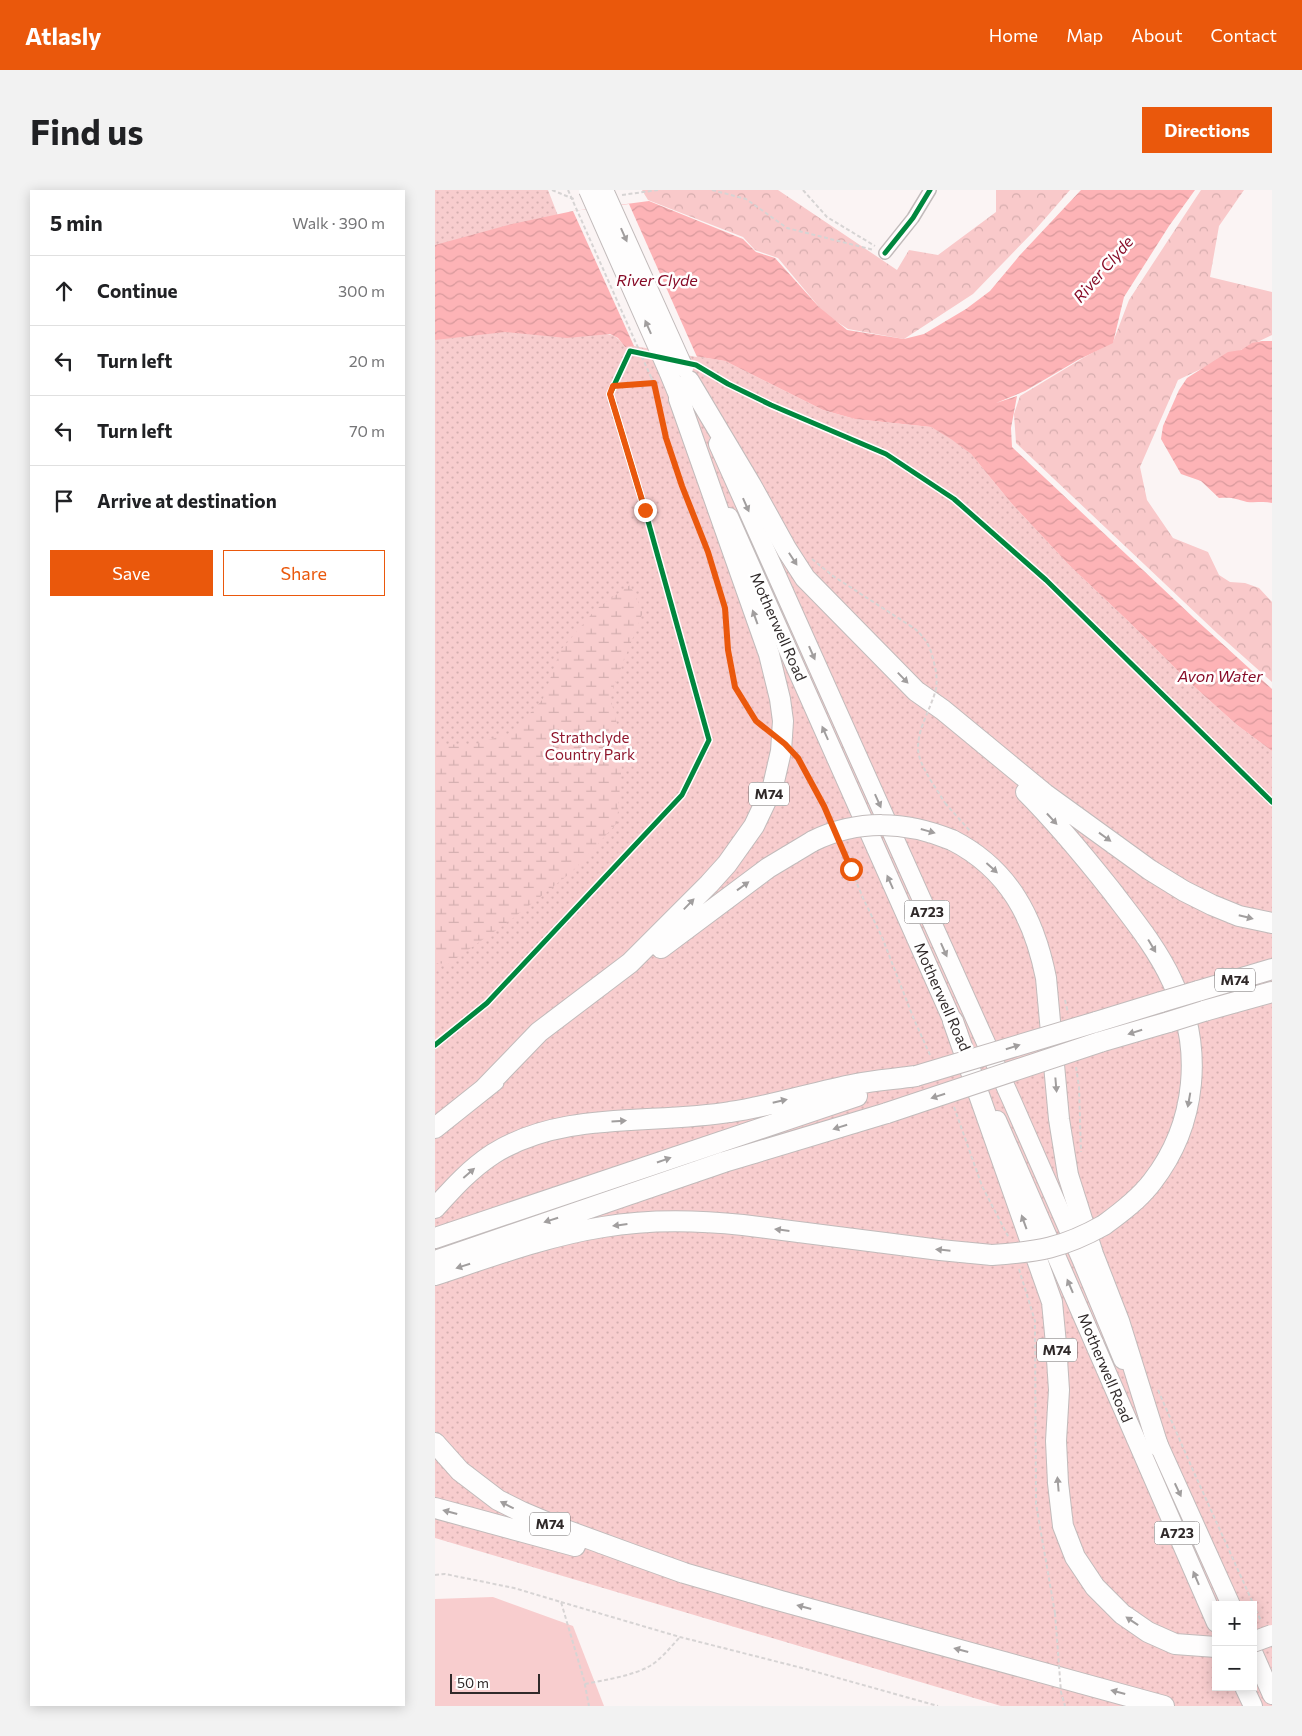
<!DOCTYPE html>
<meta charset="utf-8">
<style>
body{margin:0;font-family:Commissioner,sans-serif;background:#f2f2f2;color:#202124}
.controls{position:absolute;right:15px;bottom:15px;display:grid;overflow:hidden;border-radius:0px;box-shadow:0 2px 12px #0003}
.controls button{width:45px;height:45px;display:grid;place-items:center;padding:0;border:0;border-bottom:1px solid #e0e0e0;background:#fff;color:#202124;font:25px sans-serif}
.scale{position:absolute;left:15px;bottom:12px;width:90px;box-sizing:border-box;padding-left:5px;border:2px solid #302a2a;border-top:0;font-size:14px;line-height:18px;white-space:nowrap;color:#302a2a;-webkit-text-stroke:4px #fff;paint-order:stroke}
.stop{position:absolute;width:15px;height:15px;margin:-11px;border:4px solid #ea580c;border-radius:50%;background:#fff}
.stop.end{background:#ea580c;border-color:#fff;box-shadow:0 1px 5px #0008}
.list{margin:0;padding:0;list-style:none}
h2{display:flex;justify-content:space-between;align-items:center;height:65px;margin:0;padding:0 20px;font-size:21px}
h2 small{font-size:16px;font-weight:400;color:#757577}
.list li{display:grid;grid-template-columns:32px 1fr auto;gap:15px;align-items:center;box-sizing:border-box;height:70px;padding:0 20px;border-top:1px solid #e0e0e0}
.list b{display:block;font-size:19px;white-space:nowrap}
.list em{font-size:16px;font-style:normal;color:#757577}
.actions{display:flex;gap:10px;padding:15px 20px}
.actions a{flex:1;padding:11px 0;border:1px solid #ea580c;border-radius:0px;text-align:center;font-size:18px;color:#ea580c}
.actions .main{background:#ea580c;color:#fff}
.icon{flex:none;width:28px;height:28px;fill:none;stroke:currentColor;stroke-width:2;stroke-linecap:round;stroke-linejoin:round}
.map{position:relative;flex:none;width:837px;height:1516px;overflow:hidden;border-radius:0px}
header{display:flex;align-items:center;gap:30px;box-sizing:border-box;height:70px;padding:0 25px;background:#ea580c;color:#fff}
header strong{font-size:24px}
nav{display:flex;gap:28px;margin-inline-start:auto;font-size:18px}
.intro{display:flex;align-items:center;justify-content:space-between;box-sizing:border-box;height:120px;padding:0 30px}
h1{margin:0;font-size:35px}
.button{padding:12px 22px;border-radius:0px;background:#ea580c;color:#fff;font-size:18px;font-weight:700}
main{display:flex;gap:30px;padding:0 30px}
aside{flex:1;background:#fff;border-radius:0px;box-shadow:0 2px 12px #0003}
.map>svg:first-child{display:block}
.grass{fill:url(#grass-dots);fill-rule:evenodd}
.forest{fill:url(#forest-crowns)}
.wetland{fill:url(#wetland-marsh)}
.garden{fill:#f8cdce}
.water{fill:url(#water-waves)}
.pier{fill:#fbf4f4}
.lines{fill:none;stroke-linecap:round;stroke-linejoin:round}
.minor-casing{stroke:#c2bbbb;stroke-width:14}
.primary-casing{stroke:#c2bbbb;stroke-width:20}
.motorway-casing{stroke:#c2bbbb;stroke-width:22}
.path{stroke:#d7d4d4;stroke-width:2;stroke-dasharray:4 2.5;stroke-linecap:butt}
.minor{stroke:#fefdfd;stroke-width:11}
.primary{stroke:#fefdfd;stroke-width:18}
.motorway{stroke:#fefdfd;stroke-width:20}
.primary-bridge-casing{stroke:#c2bbbb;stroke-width:20;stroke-linecap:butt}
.motorway-bridge-casing{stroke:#c2bbbb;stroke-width:22;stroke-linecap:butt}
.path-bridge{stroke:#d7d4d4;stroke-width:2;stroke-dasharray:4 2.5;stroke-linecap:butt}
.primary-bridge{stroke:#fefdfd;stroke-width:18}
.motorway-bridge{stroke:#fefdfd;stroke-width:20}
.cycleway-casing{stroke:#fff;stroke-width:8}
.cycleway{stroke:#00873e;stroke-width:5}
.oneway{fill:#a19e9e}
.route{stroke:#ea580c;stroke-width:6}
.labels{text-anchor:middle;stroke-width:5;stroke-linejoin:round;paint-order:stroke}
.shield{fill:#fff;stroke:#6e6a6a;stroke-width:1}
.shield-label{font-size:14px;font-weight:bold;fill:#302a2a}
.street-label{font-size:15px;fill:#302a2a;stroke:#fff}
.park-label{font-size:15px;fill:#90182e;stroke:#fff}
.water-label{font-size:16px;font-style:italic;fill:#870b27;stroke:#fff}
</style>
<header>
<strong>Atlasly</strong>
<nav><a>Home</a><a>Map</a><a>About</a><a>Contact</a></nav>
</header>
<div class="intro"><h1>Find us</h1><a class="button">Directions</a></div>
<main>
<aside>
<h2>5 min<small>Walk · 390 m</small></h2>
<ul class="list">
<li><svg class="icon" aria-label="ahead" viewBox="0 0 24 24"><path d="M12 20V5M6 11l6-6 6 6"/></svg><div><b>Continue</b></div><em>300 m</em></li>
<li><svg class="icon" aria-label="left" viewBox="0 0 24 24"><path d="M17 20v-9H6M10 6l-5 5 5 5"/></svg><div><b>Turn left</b></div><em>20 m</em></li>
<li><svg class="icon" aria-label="left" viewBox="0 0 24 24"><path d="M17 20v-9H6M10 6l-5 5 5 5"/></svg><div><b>Turn left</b></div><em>70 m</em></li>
<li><svg class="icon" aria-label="arrive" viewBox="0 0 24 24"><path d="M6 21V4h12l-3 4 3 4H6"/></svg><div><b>Arrive at destination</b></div></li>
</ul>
<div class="actions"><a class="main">Save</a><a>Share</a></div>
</aside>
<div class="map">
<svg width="837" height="1516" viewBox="0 0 837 1516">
<defs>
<pattern id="grass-dots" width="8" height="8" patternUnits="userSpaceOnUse" patternTransform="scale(1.25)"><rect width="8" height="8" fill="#f8cdce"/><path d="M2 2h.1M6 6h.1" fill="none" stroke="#d5b0b1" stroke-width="1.8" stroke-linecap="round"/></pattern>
<pattern id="forest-crowns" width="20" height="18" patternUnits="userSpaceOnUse" patternTransform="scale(1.25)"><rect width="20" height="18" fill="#f9c9ca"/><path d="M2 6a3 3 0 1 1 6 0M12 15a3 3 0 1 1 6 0" fill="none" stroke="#d6adae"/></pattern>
<pattern id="wetland-marsh" width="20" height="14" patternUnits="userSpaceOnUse" patternTransform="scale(1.25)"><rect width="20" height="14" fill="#f8cdce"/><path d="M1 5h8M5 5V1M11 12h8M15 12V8" fill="none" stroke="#d5b0b1"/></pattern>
<pattern id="water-waves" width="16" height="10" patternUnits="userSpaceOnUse" patternTransform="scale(1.25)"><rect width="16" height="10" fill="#fdb3b6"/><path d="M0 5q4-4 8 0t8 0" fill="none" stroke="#d99a9d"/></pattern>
</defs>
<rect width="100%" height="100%" fill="#fbf4f4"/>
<path class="grass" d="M0,0H113L169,144C180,144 184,149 190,157L199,156L290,171L388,220L420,229L496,237L516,248L536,264L577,314L634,375L693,431L754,492L802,535L837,561V1516H566L0,1348ZM781,1415H818V1497H781Z"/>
<path class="forest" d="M207,0H343L462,80L474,60L503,65L561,22V0H635L600,40L538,104L469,149L413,139L390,124L343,68L320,60L308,47L213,10Z
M766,0H809L784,36L775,87L837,102V145L743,190L705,277L712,310L738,348L773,362L784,385L795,392L810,393L824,398L837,412V492L783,444L581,253L579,224L585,206L648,168L678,152L694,110Z"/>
<path class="wetland" d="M195,395L208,422L175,506L188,559L182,633L138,681L77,729L13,774L0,773V555L41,554L78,542L108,509L125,461L161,419Z"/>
<path class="garden" d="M58,1407L138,1436L169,1516H0V1409Z"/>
<path class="water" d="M646,0H760L734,36L689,107L678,153L643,170L590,201L561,213L582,206L576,238L577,257L759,428L837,499V561L802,535L754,492L693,431L634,375L577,314L536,264L516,249L496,237L420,229L388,220L290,171L199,156L190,157L183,148L175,144L132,148L70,142L0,150V55L77,34L138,21L214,11L308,49L321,62L340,68L384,117L412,140L469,149L489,144L531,119L555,101L585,65Z
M827,151H837V313C829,311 821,313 812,312C800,309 799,307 784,308L766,291L746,284L726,249L728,236L744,200L752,188L793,162L806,160L817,153Z"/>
<path class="pier" d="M194,14L262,167L199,156L138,21Z"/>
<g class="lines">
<defs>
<path id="minor" d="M450,63L478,28L495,0"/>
<path id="primary" d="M233,181L249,220
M283,254L577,911L647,1071L688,1170
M294,327L523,843
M562,930L781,1433
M718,1242L796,1415
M818,1462L837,1505
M809,1497L818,1516"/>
<path id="motorway" d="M254,191L316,295L352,360L370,388L481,501L508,520L610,604L715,680L749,701L777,715L804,726L837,733
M591,602C622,633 649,666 676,700C698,729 722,758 737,791C769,857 762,934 717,992C704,1009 687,1022 669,1035
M517,650C574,679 599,728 611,788L624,929L633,985L658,1064L684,1131L723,1256
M226,758L333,678L378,651
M763,801L837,779
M769,821L837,802
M518,831L617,1112L621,1154L624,1200L621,1251L623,1293L628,1336L640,1367L660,1397L687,1424L713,1442L740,1454L781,1457
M661,832L726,812
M665,852L734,832
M49,899L104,842L195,773L274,694L292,674L319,636L338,596L346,561L348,531L345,509L334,464L244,209
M0,938L59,891
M0,1018C18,998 35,979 58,964C128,920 217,935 295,922C337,916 379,902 421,894C441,890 461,889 481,886
M0,1048L422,906
M0,1071L289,972L452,923
M0,1085C55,1067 111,1046 168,1037C214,1029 261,1030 308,1035L505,1060L557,1065
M0,1253L25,1281L63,1310L87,1322L125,1338L196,1364L249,1383L346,1411L729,1516
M0,1318L140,1356"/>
</defs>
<use href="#minor" class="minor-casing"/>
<use href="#primary" class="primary-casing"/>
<use href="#motorway" class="motorway-casing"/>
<path class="path" d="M117,0L141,10
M277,0L311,9L352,38L439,60
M368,0L392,27L440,56
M187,5L223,0
M269,186L276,184
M216,187L219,193L231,249L247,296L273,362L290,419L293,460
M178,197L218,193
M377,369L398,386L474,435
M373,588L394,628
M510,613L535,641
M407,658L428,708L447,747L478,827L495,865
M630,810L633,823
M641,877L644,897L646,962
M519,917L547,996L574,1048
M584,1079L600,1131L601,1314L620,1423
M723,1200L757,1278L826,1431
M0,1385L10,1384L79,1398L126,1412L149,1490L154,1516
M126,1412L245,1447L371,1479L503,1516
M150,1494C170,1490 197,1486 215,1476C226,1469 235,1458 244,1448"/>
<use href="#minor" class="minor"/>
<use href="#primary" class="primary"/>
<use href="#motorway" class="motorway"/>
<defs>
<path id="primary-bridge" d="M153,0L233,181
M169,0L249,178"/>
<path id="motorway-bridge" d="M378,651C423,629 471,631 517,650
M726,812L763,801
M734,832L769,821
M481,886L661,832
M452,923L665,852
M557,1065C603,1062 628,1058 669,1035
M818,1452L837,1445"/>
</defs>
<use href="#primary-bridge" class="primary-bridge-casing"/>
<use href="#motorway-bridge" class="motorway-bridge-casing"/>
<path class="path-bridge" d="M133,0L216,187
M474,435C485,441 494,453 497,465C500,476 503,487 501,499C496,519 483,537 483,558C483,575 502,599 510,613
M293,460L300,497L321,531L350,554L363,568L373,588
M620,1423L626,1502L630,1516"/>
<use href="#primary-bridge" class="primary-bridge"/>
<use href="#motorway-bridge" class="motorway-bridge"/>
<defs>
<path id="cycleway" d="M450,63L478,28L495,0
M0,855L52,813L247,605L274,550L210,320L175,204L195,161L261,175L293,194L336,215L451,264L519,309L611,390L837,612"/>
</defs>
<use href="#cycleway" class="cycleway-casing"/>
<use href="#cycleway" class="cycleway"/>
</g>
<defs><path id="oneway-solid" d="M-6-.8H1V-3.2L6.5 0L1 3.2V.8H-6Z" transform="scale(1.25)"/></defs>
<g class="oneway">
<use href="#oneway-solid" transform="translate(189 45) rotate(66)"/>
<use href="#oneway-solid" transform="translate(213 137) rotate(-114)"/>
<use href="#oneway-solid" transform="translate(311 315) rotate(66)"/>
<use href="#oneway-solid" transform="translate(358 369) rotate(57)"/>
<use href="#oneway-solid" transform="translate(320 427) rotate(-110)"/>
<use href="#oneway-solid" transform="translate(377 463) rotate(66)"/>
<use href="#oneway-solid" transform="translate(468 488) rotate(46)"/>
<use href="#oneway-solid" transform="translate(390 543) rotate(-114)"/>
<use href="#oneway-solid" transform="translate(443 611) rotate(66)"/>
<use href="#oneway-solid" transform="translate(617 629) rotate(47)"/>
<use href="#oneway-solid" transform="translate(493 641) rotate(16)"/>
<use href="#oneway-solid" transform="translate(670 647) rotate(36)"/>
<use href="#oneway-solid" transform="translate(557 678) rotate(42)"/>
<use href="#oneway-solid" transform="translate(455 692) rotate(-114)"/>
<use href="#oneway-solid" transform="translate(308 696) rotate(-36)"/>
<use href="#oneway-solid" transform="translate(254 714) rotate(-46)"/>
<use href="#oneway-solid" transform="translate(811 727) rotate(14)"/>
<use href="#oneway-solid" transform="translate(717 756) rotate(59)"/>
<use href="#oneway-solid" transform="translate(509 760) rotate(66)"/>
<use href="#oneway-solid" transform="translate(700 842) rotate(163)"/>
<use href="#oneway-solid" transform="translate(578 857) rotate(-17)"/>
<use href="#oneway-solid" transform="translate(621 895) rotate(85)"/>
<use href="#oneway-solid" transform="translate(503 906) rotate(162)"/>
<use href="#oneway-solid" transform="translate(754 910) rotate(100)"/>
<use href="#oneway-solid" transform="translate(345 911) rotate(-13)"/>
<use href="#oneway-solid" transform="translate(184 931) rotate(-4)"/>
<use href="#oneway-solid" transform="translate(405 937) rotate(163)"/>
<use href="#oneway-solid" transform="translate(229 970) rotate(-19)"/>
<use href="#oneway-solid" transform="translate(34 983) rotate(-41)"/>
<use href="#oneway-solid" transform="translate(116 1030) rotate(162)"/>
<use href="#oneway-solid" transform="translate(589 1032) rotate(-110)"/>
<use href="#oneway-solid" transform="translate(185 1035) rotate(173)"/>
<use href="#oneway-solid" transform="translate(347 1040) rotate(-173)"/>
<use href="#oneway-solid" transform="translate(508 1060) rotate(-174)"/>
<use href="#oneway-solid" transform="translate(28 1076) rotate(162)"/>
<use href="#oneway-solid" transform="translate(635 1096) rotate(-113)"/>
<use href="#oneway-solid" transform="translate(623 1294) rotate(-95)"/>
<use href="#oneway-solid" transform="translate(743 1300) rotate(65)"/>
<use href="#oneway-solid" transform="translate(72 1315) rotate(-153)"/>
<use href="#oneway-solid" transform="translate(15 1322) rotate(-165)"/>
<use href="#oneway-solid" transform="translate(761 1388) rotate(-113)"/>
<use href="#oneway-solid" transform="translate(369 1417) rotate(-165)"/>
<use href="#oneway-solid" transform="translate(697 1431) rotate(-146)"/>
<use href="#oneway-solid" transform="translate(526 1460) rotate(-165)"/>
<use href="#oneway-solid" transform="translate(683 1502) rotate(-165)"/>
</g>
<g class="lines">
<path class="route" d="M210,320L175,204L178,196L219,193L231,248L247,296L273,362L290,418L293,460L300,497L321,531L350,554L363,568L389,616L416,679"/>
</g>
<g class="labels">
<g class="shield">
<rect x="314" y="592.5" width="40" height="23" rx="4"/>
<rect x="469.5" y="710.5" width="45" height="23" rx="4"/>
<rect x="780" y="778.5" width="40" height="23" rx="4"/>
<rect x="602" y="1148.5" width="40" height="23" rx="4"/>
<rect x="95" y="1322.5" width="40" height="23" rx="4"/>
<rect x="719.5" y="1331.5" width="45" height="23" rx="4"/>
</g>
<g class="shield-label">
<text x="334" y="609">M74</text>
<text x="492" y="727">A723</text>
<text x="800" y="795">M74</text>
<text x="622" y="1165">M74</text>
<text x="115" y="1339">M74</text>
<text x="742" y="1348">A723</text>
</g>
<g class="street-label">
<text transform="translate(343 437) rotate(66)" y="5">Motherwell Road</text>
<text transform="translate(507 807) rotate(66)" y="5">Motherwell Road</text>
<text transform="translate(670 1178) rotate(67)" y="5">Motherwell Road</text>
</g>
<g class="park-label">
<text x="155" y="553">Strathclyde<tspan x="155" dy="17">Country Park</tspan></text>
</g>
<g class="water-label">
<text transform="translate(668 79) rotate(-49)" y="6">River Clyde</text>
<text x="222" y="96">River Clyde</text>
<text x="785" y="492">Avon Water</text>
</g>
</g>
</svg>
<div class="controls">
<button>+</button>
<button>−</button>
</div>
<div class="scale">50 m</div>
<div class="stop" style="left:416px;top:679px"></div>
<div class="stop end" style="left:210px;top:320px"></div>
</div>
</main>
